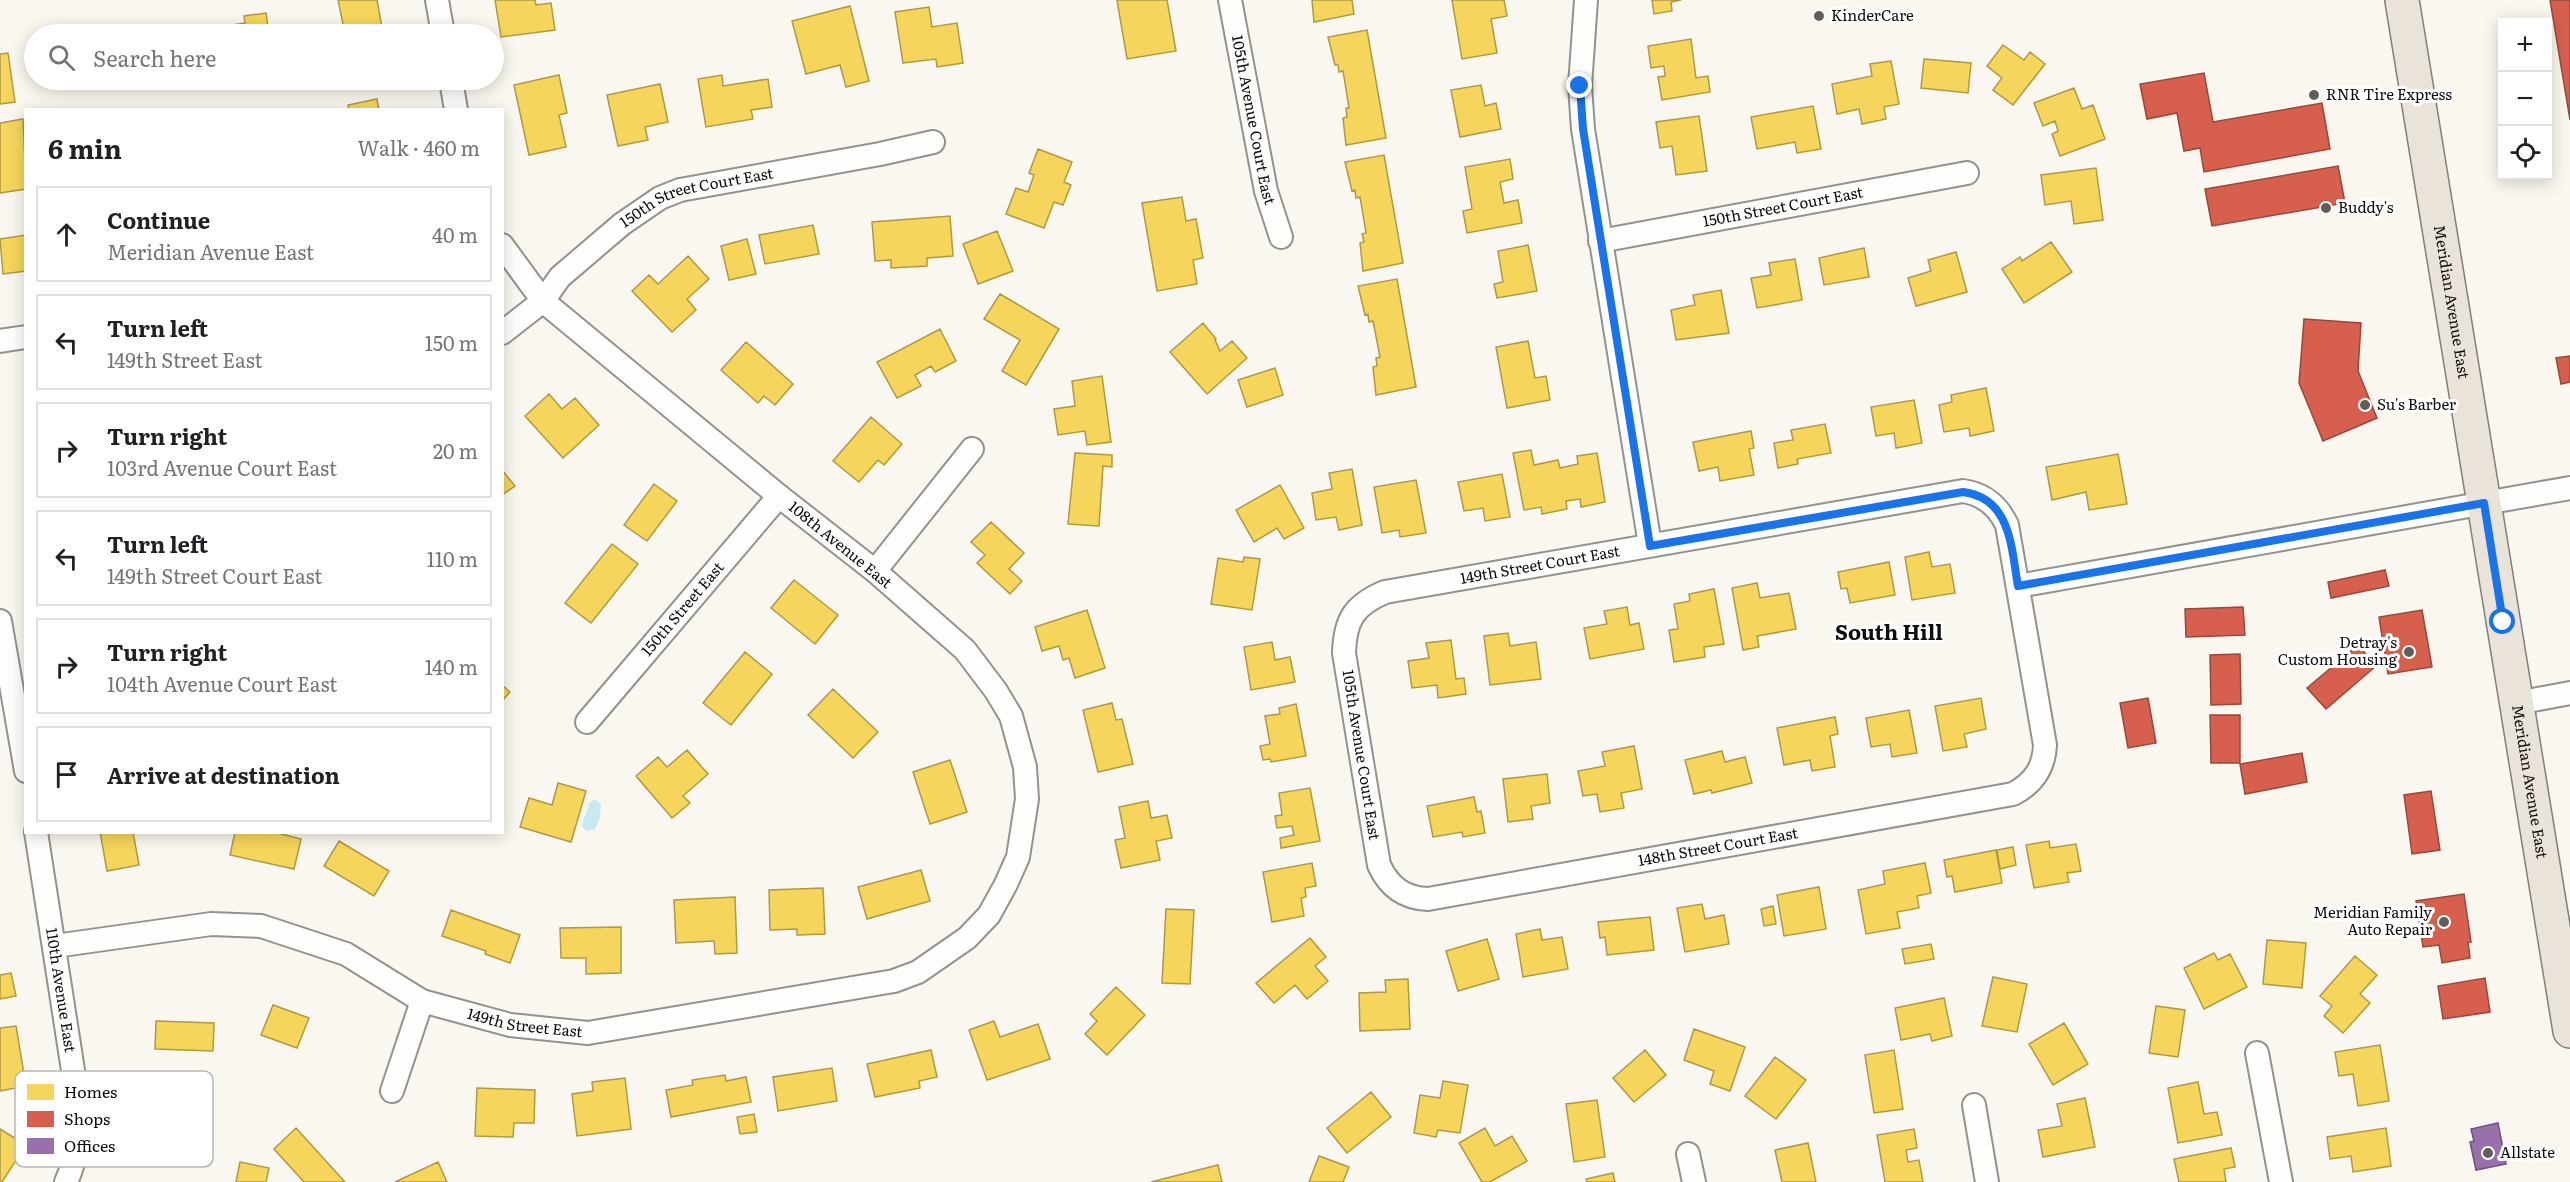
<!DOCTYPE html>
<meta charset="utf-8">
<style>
body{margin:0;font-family:Literata,serif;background:#f2f2f2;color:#202124}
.controls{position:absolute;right:18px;top:18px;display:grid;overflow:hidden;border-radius:0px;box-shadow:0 3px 15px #0003}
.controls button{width:54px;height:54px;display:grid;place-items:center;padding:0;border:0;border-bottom:2px solid #e0e0e0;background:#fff;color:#202124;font:30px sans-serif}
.stop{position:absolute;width:18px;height:18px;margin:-14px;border:4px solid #1a73e8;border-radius:50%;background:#fff}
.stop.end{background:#1a73e8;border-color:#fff;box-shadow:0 2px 6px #0008}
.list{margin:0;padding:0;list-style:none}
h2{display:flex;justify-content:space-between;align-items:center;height:78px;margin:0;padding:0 24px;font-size:26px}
h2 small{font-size:20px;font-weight:400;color:#757577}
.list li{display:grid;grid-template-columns:39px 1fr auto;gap:18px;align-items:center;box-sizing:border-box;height:96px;margin:0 12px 12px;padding:0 12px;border:2px solid #e0e0e0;border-radius:0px}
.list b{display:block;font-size:22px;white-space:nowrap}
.list p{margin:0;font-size:20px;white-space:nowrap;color:#757577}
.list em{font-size:20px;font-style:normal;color:#757577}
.icon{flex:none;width:33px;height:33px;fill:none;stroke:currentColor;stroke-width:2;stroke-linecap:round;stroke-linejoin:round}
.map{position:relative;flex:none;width:2570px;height:1182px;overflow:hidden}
.search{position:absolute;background:#fff;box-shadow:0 3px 15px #0003;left:24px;top:24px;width:480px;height:66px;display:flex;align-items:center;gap:15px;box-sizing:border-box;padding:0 21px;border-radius:33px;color:#757577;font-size:22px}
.panel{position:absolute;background:#fff;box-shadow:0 3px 15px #0003;left:24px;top:108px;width:480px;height:726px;border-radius:0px}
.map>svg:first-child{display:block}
.water{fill:#c9e9f1}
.homes{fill:#f6d55c;stroke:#b09944;stroke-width:1.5}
.shops{fill:#d6604d;stroke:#99473a;stroke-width:1.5}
.offices{fill:#9970ab;stroke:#6f527b;stroke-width:1.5}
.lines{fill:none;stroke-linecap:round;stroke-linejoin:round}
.street-casing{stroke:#93928f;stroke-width:26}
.primary-casing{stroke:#807f7c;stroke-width:36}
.street{stroke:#fefefd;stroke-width:22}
.primary{stroke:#eae3d9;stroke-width:33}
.route{stroke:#1a73e8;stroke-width:8}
.poi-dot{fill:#5f5e5c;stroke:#fff;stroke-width:2}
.labels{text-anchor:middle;stroke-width:6;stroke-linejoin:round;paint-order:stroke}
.poi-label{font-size:15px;fill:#0c0c0c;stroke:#fff;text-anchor:start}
.street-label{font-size:15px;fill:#0c0c0c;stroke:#fff}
.district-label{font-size:21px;font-weight:bold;fill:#0c0c0c;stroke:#fff}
.key{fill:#fff;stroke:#b6b6b6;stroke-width:1.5}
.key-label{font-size:16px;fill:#0c0c0c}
</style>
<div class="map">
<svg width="2570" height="1182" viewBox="0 0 2570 1182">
<rect width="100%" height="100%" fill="#faf7f0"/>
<path class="water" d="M595,799L601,804L600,817L595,829L587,831L582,826C583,817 588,812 589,803Z"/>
<path class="homes" d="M338,0H377L383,33L345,34Z
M495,0H535L536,5L551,3L555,30L501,37Z
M1117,0H1167L1176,51L1127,59Z
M1312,0H1352L1354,14L1314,22Z
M1452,0H1504L1507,16L1491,19L1497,53L1462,59Z
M1652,0H1681L1671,2L1672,11L1654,14Z
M850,6L869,81L846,87L840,65L806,74L792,21Z
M929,7L932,27L957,23L963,63L937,67L936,59L903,63L895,12Z
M266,13L269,34H220L218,27L245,23L244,16Z
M1367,30L1386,138L1346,145L1343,118L1347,117L1346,108H1349L1343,71L1339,72L1338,65H1335L1328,37Z
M1691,39L1696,78L1708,76L1710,92L1662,100L1658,77L1665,76L1664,66L1651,68L1648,46Z
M2003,45L2024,60L2030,52L2045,64L2013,105L1993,90L2002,78L1987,66Z
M8,53L15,102L0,104V54Z
M1924,59L1971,63L1968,93L1921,88Z
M1891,61L1899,104L1884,107L1886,119L1862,124L1859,109L1837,114L1832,84L1872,76L1870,64Z
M559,75L567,113L559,115L566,147L529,155L514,85Z
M722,75L723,86L768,79L772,107L751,110L753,119L706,127L698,79Z
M660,84L668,122L645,127L648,140L618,146L607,95Z
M1481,85L1485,106L1496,103L1501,129L1460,137L1451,90Z
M2074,88L2082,109L2093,105L2105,139L2060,156L2052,134L2058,131L2055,121L2043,126L2034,103Z
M377,99L379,110H349L348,105Z
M1813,106L1821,149L1797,153L1795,142L1757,149L1751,117Z
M1699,116L1707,171L1676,175L1672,146L1660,148L1656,122Z
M23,119L26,189L0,193V123Z
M1038,149L1072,162L1064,182L1071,185L1063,205L1054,202L1044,228L1006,214L1016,188L1028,192L1034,175L1029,173Z
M1384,155L1403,263L1363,271L1360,243L1364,242L1362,234L1366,233L1360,197L1356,198L1355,190L1352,191L1345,162Z
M1510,159L1513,179L1500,182L1504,203L1518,200L1522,223L1467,233L1463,211L1472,209L1465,167Z
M2096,168L2103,220L2074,224L2071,201L2045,205L2041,175Z
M1182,197L1186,221L1196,219L1203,258L1193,260L1197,284L1157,291L1142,203Z
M950,216L953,256L927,258V266L891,268V260L875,261L872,222Z
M813,225L819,254L765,264L759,235Z
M997,231L1013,271L978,284L963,244Z
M26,235V271L3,274L0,239Z
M747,239L756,274L729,280L721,246Z
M2051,242L2072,272L2024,303L2002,269L2020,257L2022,261Z
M1528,245L1537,291L1497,298L1494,284L1503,282L1498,251Z
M1864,248L1869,277L1824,285L1819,258Z
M1956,252L1967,292L1916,306L1908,278L1931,271L1928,260Z
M688,256L709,279L687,299L696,310L672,332L632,291L649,275L658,284Z
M1795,259L1802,300L1757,308L1751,278L1771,275L1769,263Z
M1397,279L1416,387L1376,395L1373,367L1377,366L1376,358L1380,357L1373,321L1369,322L1368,314L1365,315L1358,286Z
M1721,290L1729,333L1676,340L1671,310L1695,305L1693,295Z
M1000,294L1059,329L1026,385L1002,371L1020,340L984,319Z
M1203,323L1216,339L1215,340L1220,351L1232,341L1247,358L1207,394L1170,352Z
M940,329L956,361L935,372L931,366L915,375L921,386L897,398L877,362Z
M1528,341L1535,378L1546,376L1550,400L1507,408L1496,347Z
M746,342L793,384L775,405L764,396L758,403L721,370Z
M1275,368L1283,395L1247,407L1238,380Z
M1102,376L1111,442L1087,445L1085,431L1058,435L1054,409L1075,406L1072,381Z
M1986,388L1994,431L1970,436L1969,428L1944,432L1939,405L1952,402L1951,395Z
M549,394L562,409L575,398L599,425L563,458L525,416Z
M1914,400L1922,443L1896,448L1894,433L1876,436L1871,407Z
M871,417L902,444L884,465L878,460L859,482L833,461Z
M1825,424L1831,453L1797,459L1798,464L1778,468L1774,443L1793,440L1791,430Z
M1751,431L1754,448L1749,449L1754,475L1720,481L1718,467L1699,471L1693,442Z
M1531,450L1534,465L1558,460L1560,468L1578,464L1577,456L1597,453L1605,502L1581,507L1580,499L1566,501L1567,509L1542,514L1541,507L1524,510L1513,453Z
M1075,453L1112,455V467L1103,466L1099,526L1068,524Z
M2118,454L2127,504L2089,510L2086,492L2052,500L2046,467Z
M1352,469L1362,525L1339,530L1336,517L1316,520L1312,493L1332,489L1329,473Z
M502,470L515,486L502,495Z
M1502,474L1510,517L1485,521L1483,508L1464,511L1458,482Z
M1416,480L1426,533L1400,537L1399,530L1382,533L1374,487Z
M654,484L677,501L647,541L624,525Z
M1280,485L1304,528L1284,539L1277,528L1254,542L1236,510Z
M991,522L1024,553L1009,569L1022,581L1010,594L977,563L985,555L971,542Z
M612,544L638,564L591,623L565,603Z
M1929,552L1932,567L1950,564L1955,593L1912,600L1905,557Z
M1244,557L1260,559L1252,610L1211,604L1218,558L1243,562Z
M1889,562L1895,595L1850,603L1847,588L1841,589L1838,572Z
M794,580L838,615L815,644L771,608Z
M1757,583L1760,598L1789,593L1796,629L1757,636L1759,647L1743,650L1732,588Z
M1714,589L1724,644L1704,647L1705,657L1674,662L1669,630L1678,629L1674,604L1690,601L1689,594Z
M1627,607L1630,625L1639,623L1644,649L1590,659L1584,628L1607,624L1604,611Z
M1087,610L1105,668L1075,678L1069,658L1063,660L1059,646L1042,651L1035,627Z
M1508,633L1510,646L1536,642L1541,679L1490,685L1484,636Z
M1451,640L1456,679L1464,678L1466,694L1438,698L1437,685L1412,688L1408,661L1429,658L1426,643Z
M1272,642L1275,660L1290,657L1295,682L1251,690L1244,647Z
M745,652L772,674L731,725L703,703Z
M502,685L510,692L502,701Z
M833,689L878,732L853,758L808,715Z
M1981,698L1986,729L1964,734L1967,747L1943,751L1935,706Z
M1112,703L1116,720L1122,719L1133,764L1098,772L1083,710Z
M1296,704L1306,756L1271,762L1270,759L1263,760L1260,746L1270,744L1265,716L1280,714L1279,708Z
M1909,710L1917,753L1892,757L1890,744L1871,747L1866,718Z
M1835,717L1838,734L1830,736L1835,767L1812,771L1810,760L1784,765L1777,728Z
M1634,746L1642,789L1621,793L1624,808L1600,812L1597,794L1583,796L1578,771L1605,766L1602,752Z
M687,750L708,774L683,796L690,803L672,818L636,776L658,757L667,767Z
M1722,751L1725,762L1745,757L1752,783L1712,793L1711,790L1694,794L1685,760Z
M950,760L967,812L930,824L913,772Z
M1547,774L1550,803L1531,806L1533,819L1508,822L1503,779Z
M558,783L586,791L571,842L520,827L529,798L552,805Z
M1310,788L1320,841L1281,848L1280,838L1294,835L1292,826L1277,828L1275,816L1282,815L1279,793Z
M1474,797L1477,812L1481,811L1485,833L1463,837L1462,832L1433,837L1427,806Z
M1148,801L1151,818L1167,815L1172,838L1156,841L1160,860L1121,868L1115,840L1125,838L1119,807Z
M100,832H133L139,865L107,871Z
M235,832H274L301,839L294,869L230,855Z
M339,841L389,871L374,896L324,866Z
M2049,841L2050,848L2076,844L2081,871L2067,873L2069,882L2034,888L2026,845Z
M2013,847L2016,865L2000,869L1997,850Z
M1996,850L2002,883L1955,892L1952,876L1947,877L1944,860Z
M1312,863L1316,886L1305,888L1306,897L1301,898L1304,916L1272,922L1263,872Z
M1925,863L1931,893L1917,896L1919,908L1897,912L1900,928L1866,934L1858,890L1885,884L1883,871Z
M921,870L930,901L867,919L858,887Z
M1819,887L1826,929L1784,936L1777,895Z
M823,888L825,934L797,935V929L770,930L769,890Z
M735,897L737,953L715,954L714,941L676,943L674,900Z
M1702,904L1705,919L1724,915L1729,944L1685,952L1677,908Z
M1773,906L1776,924L1764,926L1761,909Z
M1166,909L1194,910L1190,984L1162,983Z
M451,910L520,935L510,963L485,954L486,951L442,936Z
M1650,917L1654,950L1607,955L1605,937L1600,938L1598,922Z
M621,927V973L586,974V958H561L560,928Z
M1540,929L1542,940L1562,937L1568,969L1523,977L1516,934Z
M1310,938L1326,957L1315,966L1328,981L1307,999L1295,985L1274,1003L1256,983Z
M1487,939L1499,979L1458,991L1446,951Z
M2267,940L2306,943L2302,988L2263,984Z
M1931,944L1934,959L1905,964L1902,949Z
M2214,953L2218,960L2230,954L2247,987L2204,1009L2184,968Z
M2355,956L2377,975L2360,994L2370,1003L2343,1033L2324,1016L2332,1006L2320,996Z
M11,973L16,996L0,999V975Z
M1993,977L2027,984L2017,1032L1982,1026Z
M1408,979L1410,1029L1360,1031L1359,993L1386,992L1385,980Z
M1116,987L1145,1015L1107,1055L1085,1034L1097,1021L1090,1014Z
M1944,998L1952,1036L1932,1041L1930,1034L1901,1040L1895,1008Z
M273,1005L309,1018L297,1048L261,1035Z
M2156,1006L2185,1010L2178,1057L2149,1053Z
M156,1021L214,1023L213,1051L155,1049Z
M994,1021L1000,1037L1038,1024L1050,1059L987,1080L969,1030Z
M2064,1023L2088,1064L2053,1085L2029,1044Z
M16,1026L26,1086L0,1091V1028Z
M1694,1029L1745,1047L1730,1091L1710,1084L1714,1071L1684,1060Z
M2380,1045L2389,1101L2358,1106L2353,1074L2339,1076L2335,1052Z
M931,1050L937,1077L919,1081L920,1088L875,1097L867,1064Z
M1645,1050L1666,1075L1634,1102L1613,1078Z
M1894,1050L1903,1109L1874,1113L1865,1055Z
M1775,1057L1806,1080L1776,1119L1745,1096Z
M832,1068L837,1101L778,1111L773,1077Z
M725,1075L726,1081L746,1077L751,1102L671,1117L666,1090L693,1085L692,1080Z
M625,1078L631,1129L577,1136L572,1094L593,1091L592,1082Z
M1443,1081L1468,1085L1460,1133L1438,1130L1436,1137L1414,1133L1420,1095L1440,1098Z
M2198,1082L2204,1114L2217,1112L2222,1135L2178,1143L2168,1088Z
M477,1088L535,1090L534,1123H514L513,1137L475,1136Z
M1371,1092L1391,1117L1347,1153L1327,1128Z
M2085,1098L2095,1147L2043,1157L2038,1130L2062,1126L2057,1104Z
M1597,1100L1605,1157L1574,1162L1566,1104Z
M754,1114L757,1132L740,1134L737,1117Z
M296,1128L345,1182H304L274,1149Z
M1485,1128L1495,1146L1512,1136L1527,1161L1490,1182H1482L1459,1143Z
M2386,1128L2391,1166L2353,1172L2351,1156L2330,1159L2327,1137Z
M0,1129L26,1145L2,1182H0Z
M1914,1129L1917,1148L1906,1150L1908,1162L1919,1160L1923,1182H1885L1877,1135Z
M1808,1143L1816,1182H1782L1775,1150Z
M2231,1148L2235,1167L2224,1169L2226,1182H2179L2174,1159Z
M1319,1156L1349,1167L1343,1182H1309Z
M240,1162L269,1168L266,1182H236Z
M438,1162L447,1182H395Z
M1218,1165L1222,1182H1151Z
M1613,1173L1615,1182H1587L1586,1179Z"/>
<path class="shops" d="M2550,0H2570V120Z
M2204,73L2213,122L2322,103L2330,149L2204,172L2200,148L2184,151L2177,113L2147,119L2140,84Z
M2338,166L2345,203L2212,226L2205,189Z
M2304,319L2361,323L2358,371L2377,418L2323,441L2299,383Z
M2570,356V382L2561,384L2556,358Z
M2385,570L2389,586L2331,598L2328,582Z
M2243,607L2245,635L2186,637L2185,609Z
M2422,610L2432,667L2388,674L2379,617Z
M2358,645L2376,666L2326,709L2307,688Z
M2240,654L2241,704L2211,705L2210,655Z
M2148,698L2156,743L2128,748L2120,703Z
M2210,715H2240V763H2211Z
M2302,753L2307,782L2245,794L2240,764Z
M2431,791L2440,850L2412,854L2404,795Z
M2464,894L2471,942H2468L2470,958L2442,963L2439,945L2423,947L2416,901Z
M2485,978L2490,1012L2443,1019L2438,986Z"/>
<path class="offices" d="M2498,1123L2506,1164L2476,1170L2470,1142L2474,1141L2471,1129Z"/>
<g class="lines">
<defs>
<g id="street">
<path d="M437,0L443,34"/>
<path id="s1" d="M1230,0L1266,191L1281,237"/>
<path d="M1586,0L1580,86L1583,129L1650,545"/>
<path d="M451,80L456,110"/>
<path id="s2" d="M1600,241L1967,173"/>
<path id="s3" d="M502,333L543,301L560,277L622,224L660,198L680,190L880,154L933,142"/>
<path d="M0,341L26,337"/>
<path d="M1963,491C1984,494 1998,506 2007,525L2045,745C2044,768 2034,783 2013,794L1428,899C1404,898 1389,887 1379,865L1344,653C1345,620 1354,605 1385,592Z"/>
<path d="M875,571L972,449"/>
<path d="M2018,586L2570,488"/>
<path d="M0,621L26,771"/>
<path d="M2517,703L2570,693"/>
<path id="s4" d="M587,722L779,496"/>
<path id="s5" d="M36,832L79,1109C79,1136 77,1158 66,1182"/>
<path id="s6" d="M55,946L211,924L261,926L346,954L422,1001L510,1025L588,1033L894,981L918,972L967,938L989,915L1006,884L1018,857L1027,799L1025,767L1011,716L996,691L965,650L875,571L779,496L543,301L502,245"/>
<path d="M2257,1053L2281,1182"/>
<path d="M392,1091L422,1001"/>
<path d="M1974,1105L1987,1182"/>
<path d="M1688,1154L1694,1182"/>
</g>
<g id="primary">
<path id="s7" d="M2402,0L2570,1031"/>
</g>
</defs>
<use href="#street" class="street-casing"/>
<use href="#primary" class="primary-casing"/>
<use href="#street" class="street"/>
<use href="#primary" class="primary"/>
</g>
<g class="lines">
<path class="route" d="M1580,86L1583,129L1650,546L1963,492C2011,498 2011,547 2018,586L2484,503L2503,622"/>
</g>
<g class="poi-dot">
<circle cx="1819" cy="16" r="6"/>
<circle cx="2314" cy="95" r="6"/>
<circle cx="2326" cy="208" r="6"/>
<circle cx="2365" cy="405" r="6"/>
<circle cx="2409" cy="652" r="6"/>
<circle cx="2444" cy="922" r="6"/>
<circle cx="2488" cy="1153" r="6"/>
</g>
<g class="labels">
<g class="poi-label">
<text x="1831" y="21">KinderCare</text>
<text x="2326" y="100">RNR Tire Express</text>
<text x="2338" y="213">Buddy's</text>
<text x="2377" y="410">Su's Barber</text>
<text x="2397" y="648" text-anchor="end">Detray's<tspan x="2397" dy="17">Custom Housing</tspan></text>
<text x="2432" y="918" text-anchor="end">Meridian Family<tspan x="2432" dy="17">Auto Repair</tspan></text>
<text x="2500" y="1158">Allstate</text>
</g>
<g class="street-label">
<text dy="5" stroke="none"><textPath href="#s1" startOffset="122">105th Avenue Court East</textPath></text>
<text dy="5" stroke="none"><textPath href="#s3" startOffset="244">150th Street Court East</textPath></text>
<text dy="5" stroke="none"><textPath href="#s2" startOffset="186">150th Street Court East</textPath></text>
<text dy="5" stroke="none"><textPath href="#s7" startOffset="306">Meridian Avenue East</textPath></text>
<text transform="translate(840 545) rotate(39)" y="5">108th Avenue East</text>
<text transform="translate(1540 565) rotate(-10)" y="5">149th Street Court East</text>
<text dy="5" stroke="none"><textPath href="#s4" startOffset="148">150th Street East</textPath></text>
<text transform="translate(1361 755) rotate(81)" y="5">105th Avenue Court East</text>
<text dy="5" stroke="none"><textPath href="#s7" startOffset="792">Meridian Avenue East</textPath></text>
<text transform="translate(1718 847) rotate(-10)" y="5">148th Street Court East</text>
<text dy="5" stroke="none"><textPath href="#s5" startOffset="160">110th Avenue East</textPath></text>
<text dy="5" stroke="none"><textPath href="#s6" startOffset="492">149th Street East</textPath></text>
</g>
<g class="district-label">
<text x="1889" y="640">South Hill</text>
</g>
</g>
<rect x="15" y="1071" width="198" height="96" rx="9" class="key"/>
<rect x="27" y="1084" width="27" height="16" fill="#f6d55c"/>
<rect x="27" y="1111" width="27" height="16" fill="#d6604d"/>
<rect x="27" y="1138" width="27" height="16" fill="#9970ab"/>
<g class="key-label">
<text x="64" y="1098">Homes</text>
<text x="64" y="1125">Shops</text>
<text x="64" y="1152">Offices</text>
</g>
</svg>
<div class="controls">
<button>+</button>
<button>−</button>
<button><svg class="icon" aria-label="locate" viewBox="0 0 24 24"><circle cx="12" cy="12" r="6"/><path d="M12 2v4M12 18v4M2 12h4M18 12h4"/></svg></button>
</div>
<div class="stop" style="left:2503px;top:622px"></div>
<div class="stop end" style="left:1580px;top:86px"></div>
<div class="search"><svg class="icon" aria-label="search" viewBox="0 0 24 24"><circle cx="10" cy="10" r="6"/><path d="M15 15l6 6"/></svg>Search here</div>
<section class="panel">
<h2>6 min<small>Walk · 460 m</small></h2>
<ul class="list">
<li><svg class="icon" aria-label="ahead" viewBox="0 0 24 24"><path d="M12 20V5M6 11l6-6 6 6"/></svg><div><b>Continue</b><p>Meridian Avenue East</p></div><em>40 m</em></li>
<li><svg class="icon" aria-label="left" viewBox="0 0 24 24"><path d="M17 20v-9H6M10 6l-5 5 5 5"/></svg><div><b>Turn left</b><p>149th Street East</p></div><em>150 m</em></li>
<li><svg class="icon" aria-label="right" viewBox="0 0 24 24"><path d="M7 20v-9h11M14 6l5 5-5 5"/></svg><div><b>Turn right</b><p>103rd Avenue Court East</p></div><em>20 m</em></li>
<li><svg class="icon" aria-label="left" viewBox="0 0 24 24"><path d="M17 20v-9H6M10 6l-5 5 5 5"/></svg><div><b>Turn left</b><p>149th Street Court East</p></div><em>110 m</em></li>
<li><svg class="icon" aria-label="right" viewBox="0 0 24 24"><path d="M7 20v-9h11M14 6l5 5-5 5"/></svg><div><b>Turn right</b><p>104th Avenue Court East</p></div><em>140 m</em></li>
<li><svg class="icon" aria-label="arrive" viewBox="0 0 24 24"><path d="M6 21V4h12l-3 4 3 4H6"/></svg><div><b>Arrive at destination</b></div></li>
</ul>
</section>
</div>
